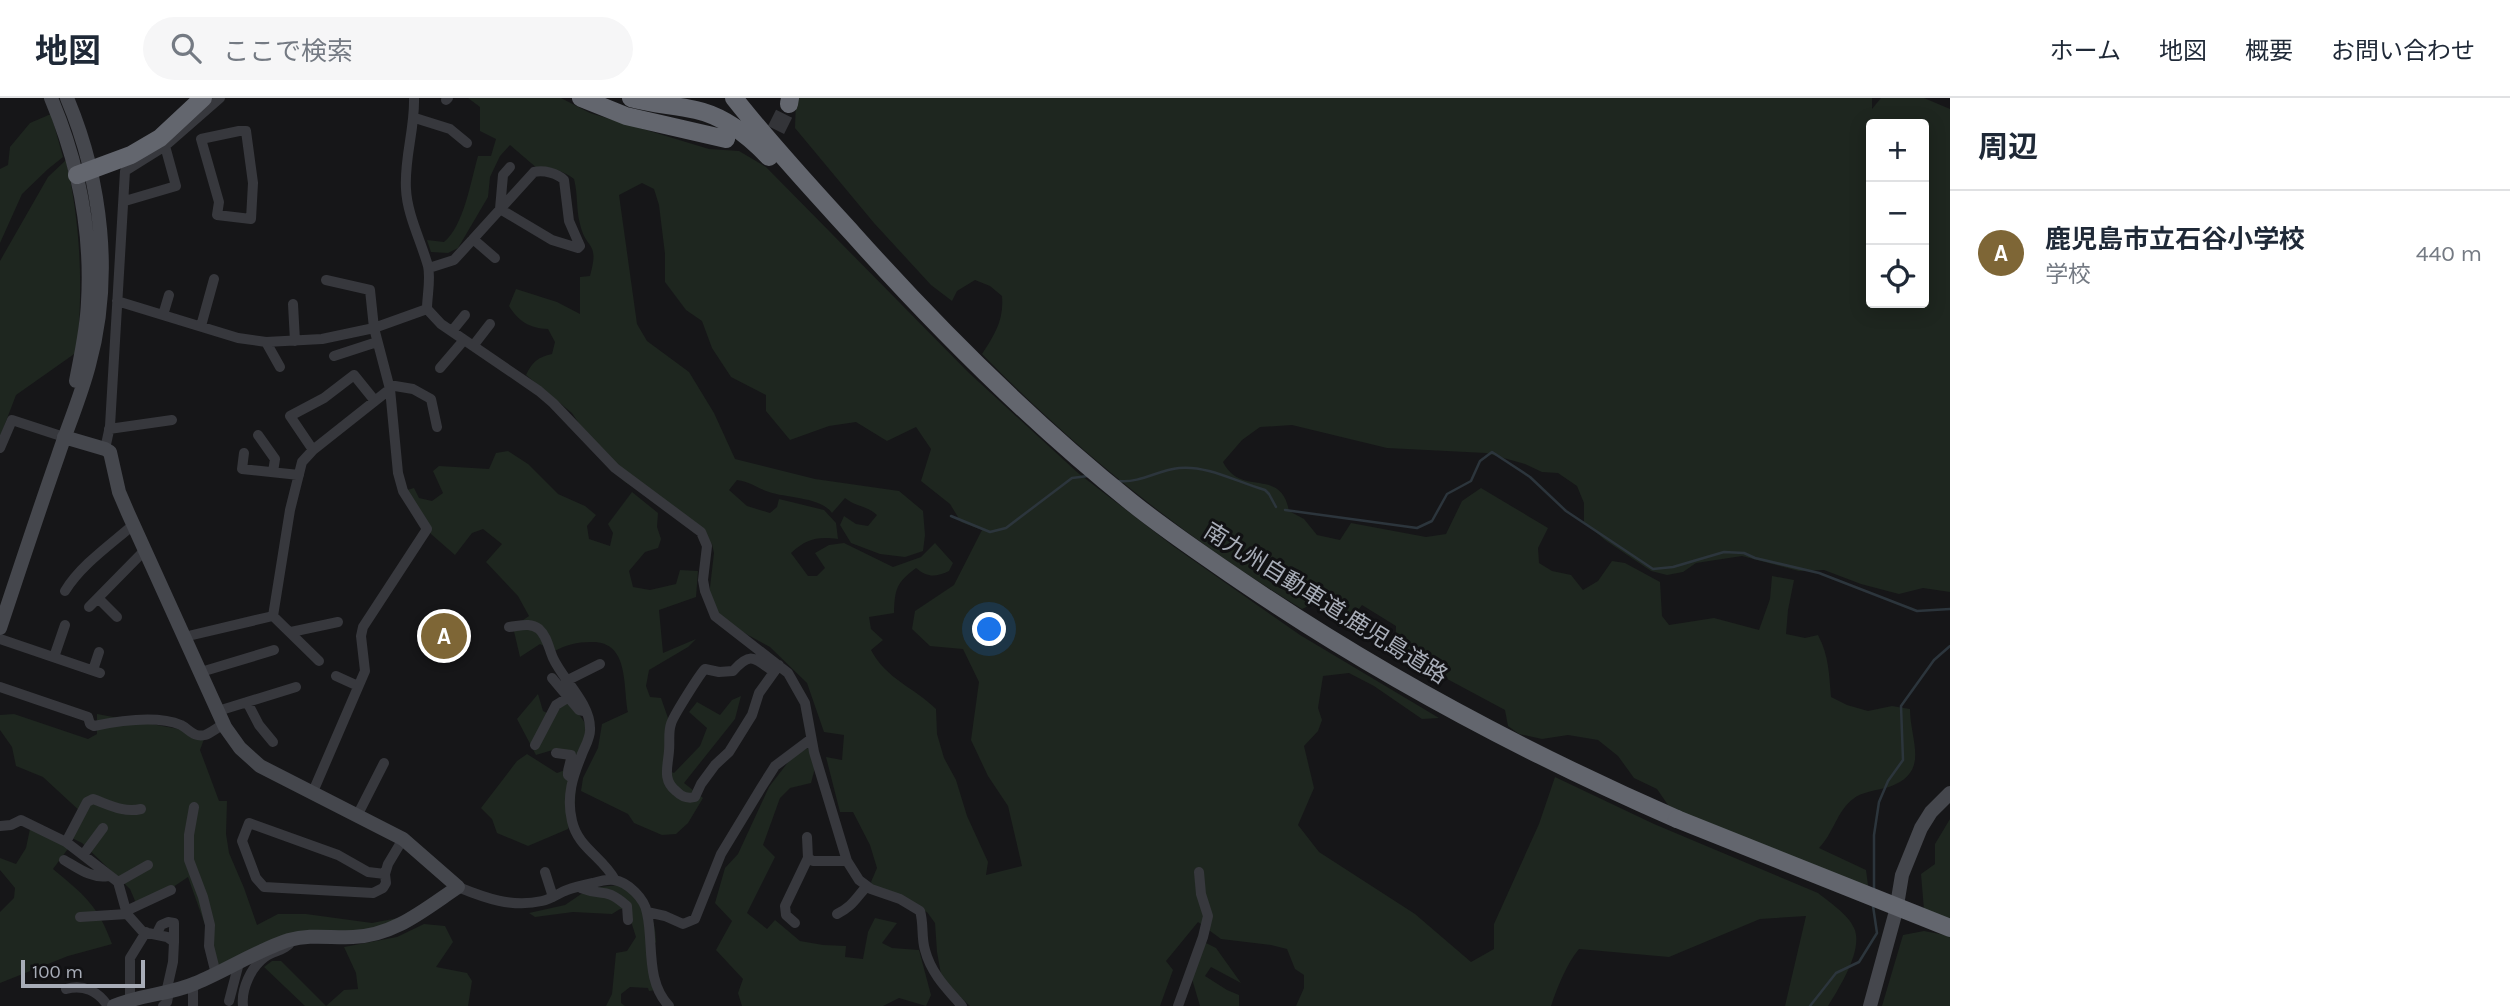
<!DOCTYPE html>
<html lang="ja">
<meta charset="utf-8">
<style>
body{margin:0;font-family:Karla,"Noto Sans JP",sans-serif;background:#f6f6f7;color:#1f2937}
.controls{position:absolute;right:21px;top:21px;display:grid;overflow:hidden;border-radius:7px;box-shadow:0 4px 18px #0003}
.controls button{width:63px;height:63px;display:grid;place-items:center;padding:0;border:0;border-bottom:2px solid #e0e1e3;background:#fff;color:#1f2937;font:35px sans-serif}
.scale{position:absolute;left:21px;bottom:18px;width:124px;box-sizing:border-box;padding-left:7px;border:4px solid #a8adb8;border-top:0;font-size:19px;line-height:24px;white-space:nowrap;color:#a8adb8;-webkit-text-stroke:5px #111113;paint-order:stroke}
.you{position:absolute;left:990px;top:532px;width:24px;height:24px;margin:-18px;border:5px solid #fff;border-radius:50%;background:#1a73e8;box-shadow:0 0 0 10px #1a73e833}
.badge{display:grid;place-items:center;width:46px;height:46px;border-radius:50%;background:#7e6636;color:#fff;font-size:23px;font-weight:700}
.pin{position:absolute;translate:-50% -50%;border:4px solid #fff;box-shadow:0 2px 7px #0006}
.list{margin:0;padding:0;list-style:none}
h2{display:flex;justify-content:space-between;align-items:center;height:91px;margin:0;padding:0 28px;font-size:30px}
h2 small{font-size:23px;font-weight:400;color:#747a83}
.list li{display:grid;grid-template-columns:46px 1fr auto;gap:21px;align-items:center;box-sizing:border-box;height:126px;padding:0 28px;border-top:2px solid #e0e1e3}
.list b{display:block;font-size:26px;white-space:nowrap}
.list p{margin:0;font-size:23px;white-space:nowrap;color:#747a83}
.list em{font-size:23px;font-style:normal;color:#747a83}
.icon{flex:none;width:38px;height:38px;fill:none;stroke:currentColor;stroke-width:2;stroke-linecap:round;stroke-linejoin:round}
.map{position:relative;flex:none;width:1950px;height:908px;overflow:hidden}
header{display:flex;align-items:center;gap:42px;box-sizing:border-box;height:98px;padding:0 35px;background:#fff;border-bottom:2px solid #e0e1e3}
header strong{font-size:33px}
nav{display:flex;gap:38px;margin-inline-start:auto;font-size:24px}
.search{width:490px;height:63px;background:#f6f6f7;display:flex;align-items:center;gap:18px;box-sizing:border-box;padding:0 24px;border-radius:38px;color:#747a83;font-size:26px}
main{display:flex}
aside{flex:1;background:#fff}
.map>svg:first-child{display:block}
.green{fill:#1e261f;fill-rule:evenodd}
.lines{fill:none;stroke-linecap:round;stroke-linejoin:round}
.stream{stroke:#2c353c;stroke-width:2.5}
.highway-tunnel{stroke:#333438;stroke-width:18;stroke-dasharray:18 9;stroke-linecap:butt}
.street{stroke:#37383d;stroke-width:10}
.secondary{stroke:#45474d;stroke-width:14}
.highway{stroke:#63666e;stroke-width:18}
.highway-bridge{stroke:#63666e;stroke-width:18}
.labels{text-anchor:middle;stroke-width:6;stroke-linejoin:round;paint-order:stroke}
.street-label{font-size:23px;fill:#a8adb8;stroke:#111113}
</style>
<header>
<strong>地図</strong>
<div class="search"><svg class="icon" aria-label="search" viewBox="0 0 24 24"><circle cx="10" cy="10" r="6"/><path d="M15 15l6 6"/></svg>ここで検索</div>
<nav><a>ホーム</a><a>地図</a><a>概要</a><a>お問い合わせ</a></nav>
</header>
<main>
<div class="map">
<svg width="1950" height="908" viewBox="0 0 1950 908">
<rect width="100%" height="100%" fill="#161618"/>
<path class="green" d="M468,0H561L590,15L709,51L739,53L766,69L968,274L1078,375L1173,448L1300,537L1439,620L1422,621L1374,588L1349,575L1323,578L1318,610L1322,622L1318,633L1304,648L1314,690L1298,727L1319,754L1415,816L1471,864L1494,851V826L1539,726L1555,679L1654,726L1818,795C1829,804 1848,816 1854,830C1864,851 1839,890 1828,908H1785L1806,818L1760,821L1669,859L1579,851C1567,865 1557,890 1551,908H1296L1304,890V877L1295,871L1287,851L1271,847L1221,841L1198,824L1166,863L1173,872L1160,908H970L942,882L937,854L935,825L927,814L896,804L874,793L871,784L877,770L870,747L853,714H840L826,659L842,662L844,637L824,634L807,585L770,549L737,531L720,519L709,498L714,455L712,446L671,413L625,384L602,360L572,315L526,277C532,264 538,259 552,256L555,244L548,231C530,230 519,224 509,208L516,191L557,204L580,216V179L590,178C600,142 586,153 580,126C576,111 578,96 574,81C562,72 553,70 538,71L510,47L500,58L490,79L488,99L458,150L448,155L431,154L427,142L444,144C464,128 471,82 478,58H491L496,41L480,33V9ZM642,85L654,91L659,107L665,156V184L686,212L702,223L712,250L731,279L766,297V313L790,342L829,328L856,324L887,343L916,329L931,351L921,383L950,406L961,424L982,432L954,487L915,513L912,531L930,548L963,551L979,584L971,642L988,678L1008,708L1022,768L986,777L988,764L967,718L956,682L944,660L937,636L936,611C915,590 886,581 871,552L883,542L871,531L869,519L894,515C895,491 896,485 916,470C928,480 936,479 949,473L953,465L935,445L921,459L893,469L844,445L829,447L815,455L825,470L817,478H808L791,455C806,441 817,438 838,441L836,425L824,412L779,401L777,409L770,415L747,408L729,392L737,382C751,384 757,390 769,394C786,400 821,399 832,415L845,400C856,409 866,407 877,417L868,428L856,426L844,418L840,427L851,445L880,456L905,459L923,453L925,437L923,413L899,393L815,381L735,361L714,315L689,274L647,243L637,226L619,97Z
M796,0H1872V11L1881,0H1924L1950,11V494L1923,490L1899,496L1861,486L1824,472L1799,473L1742,458L1696,465L1683,474L1667,477L1651,473L1605,442L1584,424V405L1577,388L1558,375L1542,374L1525,366L1486,355L1387,350L1292,327L1260,329L1242,342L1223,364C1241,400 1281,368 1289,413L1304,421L1317,437L1340,442L1351,425L1426,439L1446,436L1462,403L1481,390L1548,430L1538,450L1539,465L1552,473L1571,477L1583,492L1598,483L1612,463L1625,465L1660,484L1662,518L1669,527L1714,520L1759,532L1770,501L1772,478L1794,482L1788,512L1786,536L1805,540L1818,537C1829,558 1829,576 1831,599L1847,607L1868,613L1892,608L1910,611C1910,643 1931,674 1889,689C1878,692 1861,694 1853,701C1837,713 1833,736 1819,750L1866,772L1869,795L1719,732L1668,707L1657,691L1634,680L1618,658L1598,642L1568,637L1542,641L1519,636L1508,628L1505,612L1395,553L1396,528L1362,507L1352,520L1319,503L1302,511C1185,440 1078,354 982,256C995,236 1004,222 1002,198L990,188L975,182L957,193L952,203L931,187L874,125L795,30ZM1871,26H1924V205H1871Z
M51,16L63,59L48,71L22,96L0,145V71L8,67L10,49L30,25Z
M66,62C81,128 83,187 77,254L16,297L0,339V163L48,79Z
M508,353L528,366L558,396L585,408L596,417L587,428L589,441L610,448L613,435L608,426L632,394L658,415L657,429L661,441L658,450L645,454L629,473L633,489L650,492L676,486L680,472L698,473L696,499L659,512L663,555L696,541L688,549L649,572L646,588L650,599L661,600L668,620L667,672L674,675L700,648L707,630L689,614L697,604L720,617L732,602L741,598L735,621L684,685L703,700L688,725L676,736L662,737L634,725L628,716L581,693L583,680L598,650L602,626L628,614C623,586 629,543 591,544C576,544 567,547 554,553L540,546L520,559L513,529L529,518L518,498L486,464L502,446L483,431L472,435L455,457L431,436L407,392L414,390L419,400L432,403L443,395L433,373L439,368L489,371L496,355Z
M538,596L543,613L551,617L565,597L588,629L576,679L575,706L568,731L528,748L497,735L492,721L481,710L517,663L527,656L557,675L565,672L568,662L556,651L536,657L517,621Z
M14,616L88,641L97,636V616L195,634L204,641L200,652L219,703H227L226,736L229,755L244,790L257,827L278,816H306L372,825L398,820L441,796L398,827L356,833H328L211,877L209,838L188,779L139,812L130,791L82,745L72,740L83,716L43,679L16,668L12,649L0,632V617Z
M808,650L815,670L811,685L790,690L780,700L763,747L775,759L747,815L767,831L775,822L800,843L823,847L846,848L845,859L863,861L868,834L875,820L897,825L882,845L892,850L919,852L931,897L926,908L899,900L883,908H742L738,895L743,881L716,852L732,823L715,805L725,770L738,756L769,689L792,659Z
M1950,721V821L1924,812L1921,776L1935,766V746Z
M30,731L70,748L53,771C84,797 98,807 112,846L68,858L0,885V814L14,800L15,790L0,772V760L16,766L26,750Z
M619,787C644,796 656,818 656,844L650,851L657,892L649,893L648,890L630,889L621,896V905L625,908H606L612,896L616,855L627,853L636,839L627,811H620L612,816L573,814L535,819L529,815L565,807L590,790Z
M424,826L445,828L453,844L436,869L467,875L472,883L468,908H305L264,869L272,863H281L326,908L344,892L358,891L356,875L344,849L397,839Z
M1924,833L1950,838V908H1882L1903,837Z
M1204,844L1216,850L1241,885L1211,869L1205,878L1227,892L1239,897V908H1200L1192,881Z"/>
<g class="lines">
<path class="stream" d="M1119,383C1141,385 1158,372 1179,370C1207,367 1237,384 1265,392L1269,396L1276,409
M1285,412L1417,430L1432,423L1447,396L1471,383L1480,363L1492,354L1530,379L1566,413L1653,471L1673,469L1724,454L1744,455L1755,460L1819,475L1917,513L1950,511
M951,418L990,434L1006,430L1072,380L1088,378
M1874,791V737L1879,704L1888,683L1903,662L1901,608L1934,562L1950,548
M1810,908L1836,875L1859,864L1877,835L1873,808"/>
<path class="highway-tunnel" d="M751,42L776,32L789,6"/>
<path class="street" d="M414,0C415,31 404,60 406,91C407,116 421,143 428,168C431,181 427,198 427,211L441,226L539,293L553,305L615,370L701,434L707,448L703,482L705,493L715,518L788,575L805,605L814,654L847,763L859,782L871,791L900,801L920,813C924,826 921,839 925,852C931,875 946,890 962,908
M446,2L448,0
M415,20L450,31L467,45
M239,33H246L253,85L251,121L217,117L219,104L201,41Z
M125,103L176,88L165,48
M473,141L495,160
M429,170L454,162L534,74C544,72 557,75 564,82L569,123L580,148L578,150L552,142L500,111L503,77L510,69
M117,203L238,240L266,244L322,241L374,230L427,211
M293,206L295,243
M163,217L169,197
M201,228L214,181
M452,233L465,217
M266,244L280,269
M473,248L490,226
M334,258L377,244
M440,270L464,242
M389,287L413,291L431,301L437,329
M109,331L172,322
M258,337L275,361L273,374
M0,350L12,322L64,339
M105,351L110,328L125,73L165,48L220,0
M313,352L290,318L324,300L354,277L375,303
M244,355L242,371L299,377
M65,493C81,467 110,447 133,427
M98,500L117,519
M89,509L145,452
M509,529C520,528 530,524 539,531C547,538 549,551 553,560C563,582 590,605 590,630C591,639 585,648 582,656C573,678 566,698 572,723C578,750 602,758 615,782
M291,534L338,524
M184,539L273,518
M0,541L100,575
M54,559L65,527
M319,563L273,518L290,412L302,364L313,352L390,291
M93,572L99,554
M201,574L274,552
M774,574C754,560 751,553 733,573L719,574L705,571C701,574 672,620 671,626C668,634 670,644 669,653C668,668 662,682 676,693C682,699 687,701 695,699L701,686L715,667L729,654L752,617L759,595L779,567
M336,578L358,588
M552,580L579,612L584,613
M566,583L600,566
M0,589L88,619L90,626L94,628C118,623 157,617 181,627C189,631 194,640 205,637C211,635 218,629 224,626
M247,604L259,627L273,644
M218,613L296,589
M535,647L556,607L569,599
M556,655L571,657C572,664 567,670 568,677L573,681
M312,696L365,573L361,538L363,529L427,431L403,393L398,375L390,291L374,230L370,192L326,182
M194,709L189,737V762L203,799L210,827L209,848L216,876
M357,718L384,665
M0,728L11,727L21,722L66,744L118,784L127,816L143,834L167,839L174,844L173,864L166,895
M807,739L808,760L813,763H847
M66,744L87,704L93,701C110,707 123,715 141,711
M83,757L103,730
M64,762C78,770 92,781 108,778
M545,774L553,799
M385,776L368,774L338,757L249,725L242,743L256,780L264,789L373,795L383,790L386,785L385,776L388,766L403,741
M118,784L148,767
M458,789C485,800 512,810 542,803C551,801 559,795 567,792C575,789 584,787 593,785C600,783 607,781 614,782C628,784 645,801 647,815C654,845 645,883 669,908
M581,790C604,799 604,788 627,808L628,822
M126,813L171,792
M647,814L665,818L683,826L695,821L721,756L761,690L775,668L811,641
M837,816C853,808 855,801 867,788
M80,819L127,816
M795,825L786,817L785,808L808,760
M157,835L161,827L168,824L174,825V844
M193,887V908
M66,891C83,886 98,893 108,908
M130,901V860L146,834
M229,903L239,865
M163,908L167,904L169,894
M243,908C241,891 251,869 265,859C275,852 286,853 292,842
M1178,908L1203,839L1208,818L1201,796L1199,774"/>
<path class="secondary" d="M51,0C78,64 92,134 88,204C87,231 81,257 76,283
M64,339L105,351L110,354L119,394L128,415L225,629L240,650L260,668L403,741L458,789C425,811 394,838 353,839C331,840 310,836 289,842C260,851 225,873 196,885C169,897 141,896 114,908
M0,530C19,473 38,415 58,358C68,328 81,298 89,267C113,180 102,83 67,0
M1870,908L1896,813L1902,777L1921,730L1931,714L1950,695"/>
<path class="highway" d="M581,0L626,18L726,41
M631,0C652,6 674,7 696,12C724,18 749,38 769,59
M734,0C771,47 812,91 853,136C939,232 1030,323 1131,404C1167,433 1206,459 1244,485C1381,578 1526,655 1677,721
M789,6L790,0
M77,77L131,57L160,40L203,0"/>
<path class="highway-bridge" d="M1677,721L1950,830"/>
</g>
<g class="labels">
<g class="street-label">
<text transform="translate(1326 505) rotate(32)" y="8">南九州自動車道;鹿児島道路</text>
</g>
</g>
</svg>
<div class="controls">
<button>+</button>
<button>−</button>
<button><svg class="icon" aria-label="locate" viewBox="0 0 24 24"><circle cx="12" cy="12" r="6"/><path d="M12 2v4M12 18v4M2 12h4M18 12h4"/></svg></button>
</div>
<div class="scale">100 m</div>
<div class="you"></div>
<div class="pin badge" style="left:444px;top:538px">A</div>
</div>
<aside>
<h2>周辺<small></small></h2>
<ul class="list">
<li><span class="badge">A</span><div><b>鹿児島市立石谷小学校</b><p>学校</p></div><em>440 m</em></li>
</ul>
</aside>
</main>
